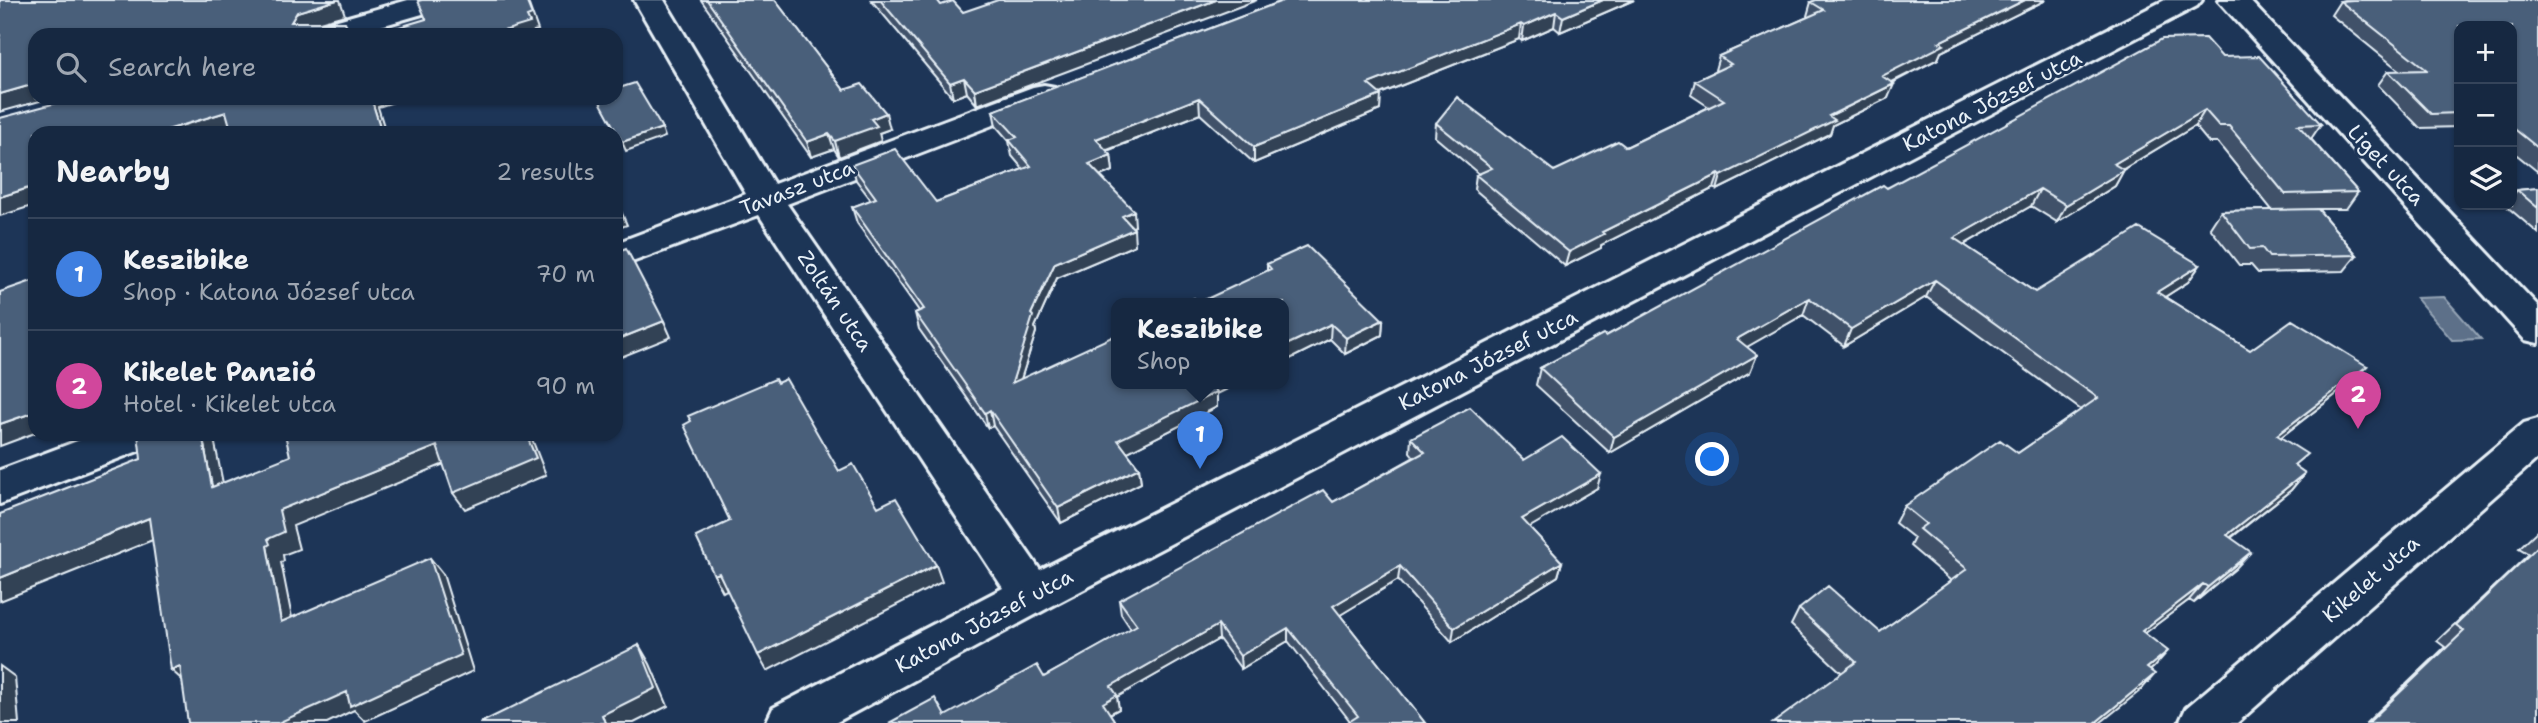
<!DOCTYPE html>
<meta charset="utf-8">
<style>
body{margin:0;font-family:"Shantell Sans",sans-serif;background:#23344c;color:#f1f3f6}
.controls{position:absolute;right:21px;top:21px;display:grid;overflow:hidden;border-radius:14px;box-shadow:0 2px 5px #0004}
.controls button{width:63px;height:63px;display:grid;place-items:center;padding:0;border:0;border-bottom:2px solid #35445a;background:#162841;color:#f1f3f6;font:35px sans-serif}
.you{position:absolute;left:1713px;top:460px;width:24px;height:24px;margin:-18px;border:5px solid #fff;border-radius:50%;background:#1a73e8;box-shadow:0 0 0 10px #1a73e833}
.badge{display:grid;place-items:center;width:46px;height:46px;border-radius:50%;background:#d93025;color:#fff;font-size:23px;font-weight:700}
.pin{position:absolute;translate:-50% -58px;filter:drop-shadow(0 2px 4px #0008)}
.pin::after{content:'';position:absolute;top:37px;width:24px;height:21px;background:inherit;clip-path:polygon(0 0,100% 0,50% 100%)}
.popup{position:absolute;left:1111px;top:298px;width:178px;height:91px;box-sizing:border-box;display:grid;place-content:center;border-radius:14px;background:#162841;filter:drop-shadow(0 2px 5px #0005);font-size:23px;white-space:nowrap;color:#9ea6b1}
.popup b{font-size:26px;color:#f1f3f6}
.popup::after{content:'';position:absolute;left:50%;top:100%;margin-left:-14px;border:14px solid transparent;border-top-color:#162841}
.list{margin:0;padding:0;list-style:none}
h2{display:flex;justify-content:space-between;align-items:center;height:91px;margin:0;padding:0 28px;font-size:30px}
h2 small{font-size:23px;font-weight:400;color:#9ea6b1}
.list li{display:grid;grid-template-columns:46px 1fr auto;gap:21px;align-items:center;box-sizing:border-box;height:112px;padding:0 28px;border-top:2px solid #35445a}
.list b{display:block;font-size:26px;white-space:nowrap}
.list p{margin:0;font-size:23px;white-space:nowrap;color:#9ea6b1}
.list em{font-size:23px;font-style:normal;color:#9ea6b1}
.icon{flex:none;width:38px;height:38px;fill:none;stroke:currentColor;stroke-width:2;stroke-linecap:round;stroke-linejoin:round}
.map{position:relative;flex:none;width:2538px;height:723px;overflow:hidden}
.search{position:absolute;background:#162841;box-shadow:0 2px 5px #0004;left:28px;top:28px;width:595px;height:77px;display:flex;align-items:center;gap:18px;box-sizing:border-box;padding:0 24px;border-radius:21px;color:#9ea6b1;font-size:26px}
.panel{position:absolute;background:#162841;box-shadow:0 2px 5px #0004;left:28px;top:126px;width:595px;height:315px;border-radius:21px}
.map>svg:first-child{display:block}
.water{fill:#5d7089;stroke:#95a4b5;stroke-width:2}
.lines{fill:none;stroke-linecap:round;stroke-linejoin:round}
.street-casing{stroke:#e8f1f8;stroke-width:6}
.street{fill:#1d3557;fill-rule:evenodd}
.wall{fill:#3f5169;stroke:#e8f1f8;stroke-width:2}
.shaded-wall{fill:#334255;stroke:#e8f1f8;stroke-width:2}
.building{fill:#495e7a;stroke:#e8f1f8;stroke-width:2}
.labels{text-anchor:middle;stroke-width:6;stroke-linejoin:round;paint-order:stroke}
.street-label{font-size:21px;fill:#e8f1f8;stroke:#1d3557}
</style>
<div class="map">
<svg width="2538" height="723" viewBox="0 0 2538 723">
<rect width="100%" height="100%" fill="#1d3557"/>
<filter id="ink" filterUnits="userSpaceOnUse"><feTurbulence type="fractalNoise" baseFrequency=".0143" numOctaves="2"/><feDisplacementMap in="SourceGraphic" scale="14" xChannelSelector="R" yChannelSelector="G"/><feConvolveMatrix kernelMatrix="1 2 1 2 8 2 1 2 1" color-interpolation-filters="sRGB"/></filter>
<g filter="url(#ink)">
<path class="water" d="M2444,297L2481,339L2452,340L2416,298Z"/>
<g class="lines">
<defs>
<path id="street" d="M408,0H455L450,6L350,35H302L306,29Z
M634,0H664L774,184L1033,87L1044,85L1055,87L1060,94L1055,101L787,204L1040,570L2165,0H2202L2197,6L1048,608L835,723H766L773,708L1003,588L759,215L616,268V243L746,194Z
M2218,0H2249L2538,306V343L2525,340Z
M2538,419V458L2237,723H2179L2186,708L2524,423Z
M96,434H160L154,445L0,504V470Z"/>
</defs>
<use href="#street" class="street-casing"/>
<use href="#street" class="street"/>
</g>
<path class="wall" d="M701,0H775L844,90L890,129L879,133L881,141L839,157L834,149L811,157Z
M871,0H937L941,5L963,12L977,105L967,93L953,98Z
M1285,0H1634L1560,32L1554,27L1522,41L1519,39L1380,94V110L1254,163L1200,114L1107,151L1111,155L1113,171L1100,176L1135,226L1132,228L1135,245L1057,278L1035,327L1036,332L1021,379L1217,394V407L1127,452L1139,468L1141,483L1061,523L993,426L988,428L919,329L915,313L919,311L857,223L852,207L871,200L856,180L852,165L936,202L1023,169L1012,156L1009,141L996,126L993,111Z
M1816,0H2046L1941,52L1938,59L1892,83L1888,98L1833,125L1830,134L1717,190L1714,188L1601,245V248L1565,266L1474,189L1476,175L1479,174L1435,137L1436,123L1554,171L1626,147L1709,107L1691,95L1695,81L1717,71L1715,70L1719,56L1808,17L1807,16L1811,2Z
M2344,0H2538V172L2512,151V26H2459V127L2420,128L2378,85L2388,71H2400L2331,15L2340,1Z
M2222,57L2321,124L2311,139L2358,192L2346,209H2318L2357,255L2344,271L2258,273L2251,265H2239L2210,228L2221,211L2272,210L2218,143H2209L2195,126L2124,169L2115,186L2057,222L2031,206L1964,245L2035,292L2200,265L2188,282L2165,297L2250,350L2367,366L2352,382L2281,437L2296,467L2305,473L2291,490L2231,538L2236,568L2194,603L2189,600L2145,633L2154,667L2150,670L2141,690L1842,673L1791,625L1799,609L1880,632L1951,581L1910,546L1914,538L1895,523L1904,506L2018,453L2081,410L1926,297L1844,346L1803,315L1746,347L1757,355L1750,372L1610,453L1536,385L1540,368L1606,336L1887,188Z
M2538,188V233L2505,205H2512V197L2517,190Z
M1267,264L1383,320L1382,335L1345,354L1330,339L1284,362V303L1267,271Z
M1411,438L1524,460L1597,488L1529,527L1562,562L1558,576L1452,642L1398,580L1340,615L1425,723L1350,721L1288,641L1241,669L1219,639L1117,697L1119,709L1110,714L1114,720V723H889L945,716L1044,677L1131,629L1121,614L1119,600L1333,502L1414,457L1410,452Z
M2538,530V723H2366L2445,647L2437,641L2529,554L2519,548Z"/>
<path class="shaded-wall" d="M337,0H340L345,15L305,26L291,22L297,12Z
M526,0L529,5L538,30L534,31L536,35H501L500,32L527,17Z
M1216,0H1257L977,105L975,90Z
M1603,0H1634L1560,32L1563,17Z
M2025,0H2046L1941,52L1938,59L1876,90L1882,76L1939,42Z
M1556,12L1554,27L1522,41L1524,26Z
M1521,24L1519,39L1367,99L1368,84Z
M964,78L967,93L953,98L950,83Z
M35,84V98H51L0,112V94Z
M1894,84L1888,98L1833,125L1830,134L1717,190L1721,176L1829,116Z
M1381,95L1380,110L1254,163V147Z
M371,98H406L378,107L386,133H382Z
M1199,98L1200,114L1097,154L1096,139Z
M2205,110L2195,126L2105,180L2114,164Z
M226,112L236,127L218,133H157Z
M886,113L890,129L879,133L881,141L839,157L835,141L871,119Z
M662,128L665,137L626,151L622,142Z
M829,134L834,149L811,157L807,142Z
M1111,155L1113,171L1091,179L1089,164Z
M2124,170L2115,186L2057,222L2066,205Z
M1719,174L1714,188L1601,245V248L1565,266L1569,252L1602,232Z
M35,186V205L0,216V197Z
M2040,189L2031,206L1946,255L1954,238Z
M620,209L627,225L616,229V210Z
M1134,211L1135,226L1124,231L1122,216Z
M1134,229L1135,245L1057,278L1035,327L1036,332L1015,398L1012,383L1031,314L1055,263Z
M616,230L620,239L616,241Z
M2200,265L2188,282L2146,309L2157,292Z
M1935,280L1926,297L1844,346L1851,329Z
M1809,298L1803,315L1731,356L1737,339Z
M1383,320L1382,335L1345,354L1346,338Z
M664,321L671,337L616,359V340Z
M1331,324L1330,339L1284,362V346Z
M1757,355L1750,372L1610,453L1614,437Z
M2367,366L2352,382L2263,451L2277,435Z
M1209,383H1240L1217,394V407L1120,456L1118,440Z
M990,410L993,426L988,428L985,413Z
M35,412V433L0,446V424Z
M202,434H213L227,503L212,487Z
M526,434H530L546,475L465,509L453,493Z
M437,446L449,462L293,526L299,549L283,555L284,561L281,562L296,638L281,622L267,546L268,539L279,510Z
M1139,468L1141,483L1061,523L1058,508Z
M2305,473L2291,490L2213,551L2227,535Z
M1601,474L1597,488L1518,534L1522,519Z
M149,518L165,535L0,601V578Z
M2251,552L2236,568L2194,603L2208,587Z
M430,558L443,574L473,671L365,721L354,710L327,723H278Z
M1562,562L1558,576L1452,642L1454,628Z
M936,565L942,582L767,671L758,655Z
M1400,566L1398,580L1332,620L1333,606Z
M719,573L728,589L723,592L714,575Z
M2203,584L2189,600L2128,646L2142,631Z
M1218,625L1219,639L1117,697L1119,709L1105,716L1103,703L1111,686Z
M1288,628V641L1241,669L1240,656Z
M639,645L650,664L668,706L634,723H605L602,715Z
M2168,651L2154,667L2134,684L2147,668Z
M0,666L15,677L19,723H0Z
M180,666L188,685L171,670Z
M2155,674L2141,690L2100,723H2095Z"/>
<path class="building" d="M0,0H337L297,12L291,22H345L351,35H35V84L0,94Z
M422,0H526L532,15L527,17L530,23L500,32L501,35H372L426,19L418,1Z
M707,0H775L844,90L862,84L886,113L871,119L877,126L835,141L829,134L807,142Z
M880,0H937L941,5L953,1L963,12L998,0H1216L975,90L964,78L950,83Z
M1285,0H1603L1563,17L1556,12L1524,26L1521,24L1368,84L1381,95L1254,147L1199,98L1096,139L1111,155L1089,164L1134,211L1122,216L1134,229L1055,263L1031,314L1033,316L1012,383L1116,335V383H1209L1217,392L1118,440L1139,468L1058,508L990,410L985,413L915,313L924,309L852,207L876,198L852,165L895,149L936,202L1031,166L1009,140L1017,137L993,111Z
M1816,0H2025L1939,42L1944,45L1882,76L1894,84L1829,116L1835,120L1721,176L1719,174L1602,232L1604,234L1569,252L1476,175L1492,168L1436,123L1457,97L1554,171L1618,141L1626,147L1724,100L1695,81L1731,64L1719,56L1824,10L1811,2Z
M2353,0H2538V148L2512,127V26H2459V113L2431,114L2388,71L2427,70L2340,1Z
M2205,38L2222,57L2259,56L2321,124L2298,125L2358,192L2285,194L2229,126H2219L2205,110L2114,164L2124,170L2066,205L2040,189L1954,238L2035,292L2139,228L2200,265L2157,292L2250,350L2292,320L2367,366L2277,435L2307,454L2294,465L2305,473L2227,535L2251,552L2208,587L2203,584L2142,631L2168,651L2147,668L2155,674L2095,723H1773L1856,662L1799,609L1828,586L1880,632L1967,569L1919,529L1926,524L1904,506L2000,440L2018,453L2098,398L1935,280L1851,329L1809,298L1737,339L1757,355L1614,437L1540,368L1603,334L1606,336L1883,185L1887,188L2162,39Z
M635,83L662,128L622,142L598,98H616V89Z
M75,98H371L382,133H232L226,112L157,133H35V186L0,197V118Z
M2538,188V208L2517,190Z
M2318,209L2357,255L2269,257L2262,248L2250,249L2221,211Z
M1307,246L1383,320L1346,338L1331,324L1284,346V303H1198L1271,269L1267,264Z
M626,248L664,321L616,340V252Z
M35,280V412L0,424V292Z
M1194,298L1198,303H1185Z
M775,379L777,383L786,379L839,471L853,464L878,507L896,498L936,565L758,655L719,573L714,575L696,537L730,521L684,425L691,421L688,416Z
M1470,407L1524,460L1562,437L1601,474L1522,519L1562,562L1454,628L1400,566L1333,606L1425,723H1347L1358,716L1288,628L1240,656L1218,625L1111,686L1117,695L1103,703L1114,720L1108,723H889L935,698L945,716L1037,665L1044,677L1137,625L1119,600L1323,490L1333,502L1425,452L1411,438Z
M138,434H202L212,487L290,456L285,434H526L536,458L453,493L437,446L279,510L284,532L268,539L270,544L267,546L281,622L430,558L461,655L350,706L347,692L278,723H188L180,666L171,670L149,518L0,578V514L141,459Z
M2538,546V723H2368L2464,631L2456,625Z
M639,645L656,688L602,715L605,723H480Z"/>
</g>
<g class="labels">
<g class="street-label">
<text transform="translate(1992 101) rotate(-27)" y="7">Katona József utca</text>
<text transform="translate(2386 165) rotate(47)" y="7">Liget utca</text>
<text transform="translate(797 188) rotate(-21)" y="7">Tavasz utca</text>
<text transform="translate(835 301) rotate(56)" y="7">Zoltán utca</text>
<text transform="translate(1488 360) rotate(-27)" y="7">Katona József utca</text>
<text transform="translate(2371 579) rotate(-41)" y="7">Kikelet utca</text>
<text transform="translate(984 621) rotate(-28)" y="7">Katona József utca</text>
</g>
</g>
</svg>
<div class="controls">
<button>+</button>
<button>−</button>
<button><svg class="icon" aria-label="layers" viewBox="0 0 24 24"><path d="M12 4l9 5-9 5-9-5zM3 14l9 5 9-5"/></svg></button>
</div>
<div class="you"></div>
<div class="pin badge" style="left:1200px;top:469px;background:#3f7fe0">1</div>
<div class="popup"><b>Keszibike</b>Shop</div>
<div class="pin badge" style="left:2358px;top:429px;background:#d1479c">2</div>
<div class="search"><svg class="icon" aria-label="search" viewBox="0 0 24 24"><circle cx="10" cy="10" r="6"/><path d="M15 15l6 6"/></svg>Search here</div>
<section class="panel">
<h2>Nearby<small>2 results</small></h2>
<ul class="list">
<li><span class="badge" style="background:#3f7fe0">1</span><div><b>Keszibike</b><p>Shop · Katona József utca</p></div><em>70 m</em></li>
<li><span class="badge" style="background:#d1479c">2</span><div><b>Kikelet Panzió</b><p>Hotel · Kikelet utca</p></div><em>90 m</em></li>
</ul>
</section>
</div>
